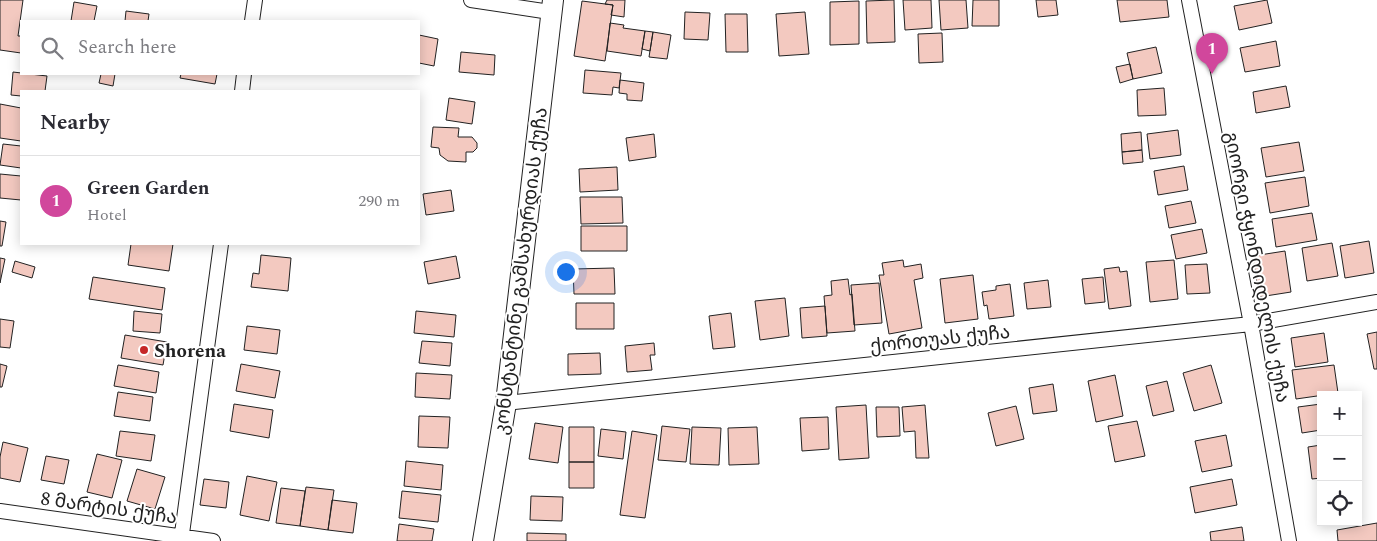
<!DOCTYPE html>
<meta charset="utf-8">
<style>
body{margin:0;font-family:Spectral,"Noto Sans Georgian",serif;background:#f2f2f3;color:#2b2b33}
.controls{position:absolute;right:15px;bottom:15px;display:grid;overflow:hidden;border-radius:0px;box-shadow:0 2px 12px #0003}
.controls button{width:45px;height:45px;display:grid;place-items:center;padding:0;border:0;border-bottom:1px solid #e1e1e2;background:#fff;color:#2b2b33;font:25px sans-serif}
.you{position:absolute;left:565px;top:271px;width:18px;height:18px;margin:-12px;border:4px solid #fff;border-radius:50%;background:#1a73e8;box-shadow:0 0 0 8px #1a73e833}
.badge{display:grid;place-items:center;width:32px;height:32px;border-radius:50%;background:#ea580c;color:#fff;font-size:16px;font-weight:700}
.pin{position:absolute;translate:-50% -41px;filter:drop-shadow(0 1px 2px #0008)}
.pin::after{content:'';position:absolute;top:26px;width:18px;height:15px;background:inherit;clip-path:polygon(0 0,100% 0,50% 100%)}
.list{margin:0;padding:0;list-style:none}
h2{display:flex;justify-content:space-between;align-items:center;height:65px;margin:0;padding:0 20px;font-size:21px}
h2 small{font-size:16px;font-weight:400;color:#7c7c81}
.list li{display:grid;grid-template-columns:32px 1fr auto;gap:15px;align-items:center;box-sizing:border-box;height:90px;padding:0 20px;border-top:1px solid #e1e1e2}
.list b{display:block;font-size:19px;white-space:nowrap}
.list p{margin:0;font-size:16px;white-space:nowrap;color:#7c7c81}
.list em{font-size:16px;font-style:normal;color:#7c7c81}
.icon{flex:none;width:28px;height:28px;fill:none;stroke:currentColor;stroke-width:2;stroke-linecap:round;stroke-linejoin:round}
.map{position:relative;flex:none;width:1377px;height:541px;overflow:hidden}
.search{position:absolute;background:#fff;box-shadow:0 2px 12px #0003;left:20px;top:20px;width:400px;height:55px;display:flex;align-items:center;gap:12px;box-sizing:border-box;padding:0 18px;border-radius:0px;color:#7c7c81;font-size:19px}
.panel{position:absolute;background:#fff;box-shadow:0 2px 12px #0003;left:20px;top:90px;width:400px;height:155px;border-radius:0px}
.map>svg:first-child{display:block}
.building{fill:#f3c9c0;stroke:#222}
.lines{fill:none;stroke-linecap:round;stroke-linejoin:round}
.street-casing{stroke:#222;stroke-width:16}
.secondary-casing{stroke:#222;stroke-width:22}
.street{stroke:#fff;stroke-width:14}
.secondary{stroke:#fff;stroke-width:20}
.poi-dot{fill:#c62828;stroke:#fff;stroke-width:2}
.labels{text-anchor:middle;stroke-width:4;stroke-linejoin:round;paint-order:stroke}
.street-label{font-size:19px;fill:#222;stroke:#fff}
.poi-label{font-size:19px;font-weight:bold;fill:#222;stroke:#fff;text-anchor:start}
</style>
<div class="map">
<svg width="1377" height="541" viewBox="0 0 1377 541">
<rect width="100%" height="100%" fill="#fff"/>
<path class="building" d="M0,0H23L18,36H21V53L0,50Z
M607,0H625L624,17L611,15L613,5L605,4Z
M894,0L895,42L867,43L866,1Z
M903,0H931L932,28L905,30Z
M939,0H966L968,28L941,30Z
M973,0H999V26H972Z
M1036,0H1056L1058,15L1038,17Z
M1117,0H1167L1169,17L1120,22Z
M1267,0L1272,23L1239,30L1234,6Z
M582,1L613,5L605,61L574,56Z
M859,1V44L830,45V2Z
M74,2L97,6L94,21H71Z
M126,11L149,14L148,21H125Z
M685,12L710,13L708,40L684,39Z
M805,12L809,54L779,56L776,14Z
M725,14H747L748,52H726Z
M610,23L624,25L623,28L645,31L641,56L607,51Z
M645,31L653,32L650,51L642,49Z
M653,32L671,35L667,59L649,57Z
M942,33L943,62L919,63L918,34Z
M419,35L438,39L434,66L419,63Z
M1276,41L1280,66L1245,72L1240,48Z
M1156,47L1162,73L1133,79L1127,53Z
M461,52L495,55L494,75L459,72Z
M1130,64L1133,79L1120,83L1116,67Z
M585,70L621,73L619,88L613,87L612,95L583,93Z
M13,72L47,76L45,91H21V96L11,95Z
M101,74H115L113,86L99,83Z
M181,74H217L215,84L180,78Z
M620,80L644,83L642,101L627,100V94L619,93Z
M1286,86L1290,107L1256,113L1253,92Z
M1164,88L1166,115L1138,116L1137,90Z
M449,98L475,102L472,124L446,120Z
M0,104L21,108V141L0,138Z
M433,127L459,128L458,137H472L477,143V148L473,152H466V162L448,161L440,155L439,148L431,147Z
M1178,130L1181,155L1150,159L1147,134Z
M1141,132L1142,150L1122,152L1121,134Z
M654,134L656,157L629,161L626,138Z
M1299,142L1304,171L1266,177L1261,148Z
M3,144L21,146V168L0,165Z
M1142,150L1143,162L1123,164L1122,152Z
M1184,166L1188,190L1158,195L1154,171Z
M617,167L618,190L580,192L579,169Z
M0,174L21,176V200L0,198Z
M1305,177L1309,206L1270,213L1265,183Z
M451,190L454,211L426,215L423,194Z
M580,197H622L623,223L581,224Z
M1191,201L1196,223L1169,228L1165,206Z
M1312,213L1317,240L1276,247L1272,219Z
M0,221L6,222L2,246H0Z
M581,226H627V251H581Z
M1202,229L1207,253L1176,259L1171,235Z
M1369,241L1374,273L1345,278L1340,246Z
M1332,243L1338,276L1307,281L1302,248Z
M131,244H173L169,271L128,265Z
M1285,251L1291,292L1259,297L1253,256Z
M261,255L291,258L288,291L251,287L253,273L259,274Z
M456,256L460,278L428,284L424,262Z
M0,258L5,259L0,283Z
M903,260L904,267L921,264L923,278L914,280L922,328L889,334L879,275H884L882,263Z
M1174,260L1178,299L1150,302L1146,262Z
M15,261L35,267L32,278L12,272Z
M1207,264L1210,293L1187,294L1185,265Z
M1119,267L1120,272L1127,271L1131,306L1109,309L1104,269Z
M614,268L615,294H574L573,269Z
M973,275L978,319L945,323L940,279Z
M93,277L165,288L162,310L89,299Z
M1103,277L1105,302L1085,304L1082,279Z
M848,279L850,295L852,294L855,331L827,333L824,296L832,295L831,281Z
M1048,280L1051,307L1027,309L1024,283Z
M879,283L882,323L854,325L851,285Z
M1010,284L1014,316L989,319L987,305L984,306L982,292L996,290V286Z
M785,298L789,336L760,340L755,301Z
M576,303H614V329H576Z
M825,306L827,336L802,338L800,308Z
M134,311L162,314L160,333L133,331Z
M416,311L456,315L454,337L414,333Z
M731,313L735,347L713,349L709,316Z
M0,319L14,321L10,348L0,347Z
M247,326L280,330L277,354L244,350Z
M1377,332V369H1374L1367,334Z
M1324,333L1328,362L1295,367L1291,338Z
M125,335L167,342L163,365L121,358Z
M422,341L452,343L450,366L419,363Z
M654,343L655,355H650L652,370L627,372L625,346Z
M600,353L601,374L568,375V354Z
M0,364L7,366L2,387H0Z
M241,364L280,371L275,398L236,391Z
M118,365L159,372L156,393L114,386Z
M1211,365L1222,403L1194,411L1183,373Z
M1334,365L1338,393L1296,399L1292,370Z
M416,373L452,375L450,399L415,397Z
M1115,375L1123,416L1096,422L1088,381Z
M1167,381L1174,411L1153,416L1146,386Z
M1053,384L1057,411L1033,414L1029,388Z
M118,392L153,397L150,421L114,416Z
M234,404L273,410L269,438L230,431Z
M1321,404V430L1302,433L1298,407Z
M866,405L869,458L839,460L836,407Z
M925,405L929,458H916L915,431L904,432L902,407Z
M1016,406L1024,439L996,446L988,413Z
M876,407H899L900,436L877,437Z
M419,416L450,417L448,448L418,447Z
M828,417L829,449L802,451L800,418Z
M1137,421L1145,456L1115,462L1108,426Z
M535,423L563,427L558,463L529,459Z
M662,426L690,429L686,462L658,460Z
M569,427H594V462H569Z
M692,427L721,428L719,465L690,464Z
M757,427L759,464L729,465L728,428Z
M601,429L626,432L623,459L598,456Z
M120,431L155,435L151,461L116,456Z
M632,431L657,435L645,518L620,515Z
M1226,435L1232,466L1202,472L1195,441Z
M3,442L28,448L20,482L0,478V457Z
M1321,445V478L1312,479L1308,447Z
M97,454L122,460L112,498L87,492Z
M46,456L69,460L64,484L41,480Z
M406,461L443,465L441,490L404,486Z
M569,462H594V488H569Z
M137,469L165,477L155,509L127,501Z
M247,476L277,482L269,521L240,515Z
M204,479L229,482L226,508L200,505Z
M1232,479L1237,505L1195,513L1190,487Z
M306,487L334,490L328,530L300,526Z
M281,488L305,491L300,526L276,523Z
M402,491L441,495L438,522L399,518Z
M531,496L563,497L562,521L530,520Z
M332,500L357,503L353,533L328,530Z
M1377,523V541H1338L1337,530Z
M399,524L434,529L432,541H397Z
M1242,527L1244,541H1211L1210,532Z
M527,533L566,534V541H527Z"/>
<g class="lines">
<defs>
<path id="street" d="M471,0L550,12
M1189,0L1251,324L1289,541
M252,21L255,0
M242,91L244,74
M506,403L1251,324L1377,302
M0,511L213,541
M181,541L221,244"/>
<path id="secondary" d="M483,541L506,403L553,0"/>
</defs>
<use href="#street" class="street-casing"/>
<use href="#secondary" class="secondary-casing"/>
<use href="#street" class="street"/>
<use href="#secondary" class="secondary"/>
</g>
<circle class="poi-dot" cx="144" cy="350" r="5"/>
<g class="labels">
<g class="street-label">
<text transform="translate(1258 267) rotate(79)" y="7">გიორგი ჭყონდიდელის ქუჩა</text>
<text transform="translate(520 271) rotate(-83)" y="7">კონსტანტინე გამსახურდიას ქუჩა</text>
<text transform="translate(940 338) rotate(-6)" y="7">ქორთუას ქუჩა</text>
<text transform="translate(109 507) rotate(8)" y="7">8 მარტის ქუჩა</text>
</g>
<g class="poi-label">
<text x="154" y="357">Shorena</text>
</g>
</g>
</svg>
<div class="controls">
<button>+</button>
<button>−</button>
<button><svg class="icon" aria-label="locate" viewBox="0 0 24 24"><circle cx="12" cy="12" r="6"/><path d="M12 2v4M12 18v4M2 12h4M18 12h4"/></svg></button>
</div>
<div class="you"></div>
<div class="pin badge" style="left:1212px;top:74px;background:#d1479c">1</div>
<div class="search"><svg class="icon" aria-label="search" viewBox="0 0 24 24"><circle cx="10" cy="10" r="6"/><path d="M15 15l6 6"/></svg>Search here</div>
<section class="panel">
<h2>Nearby<small></small></h2>
<ul class="list">
<li><span class="badge" style="background:#d1479c">1</span><div><b>Green Garden</b><p>Hotel</p></div><em>290 m</em></li>
</ul>
</section>
</div>
